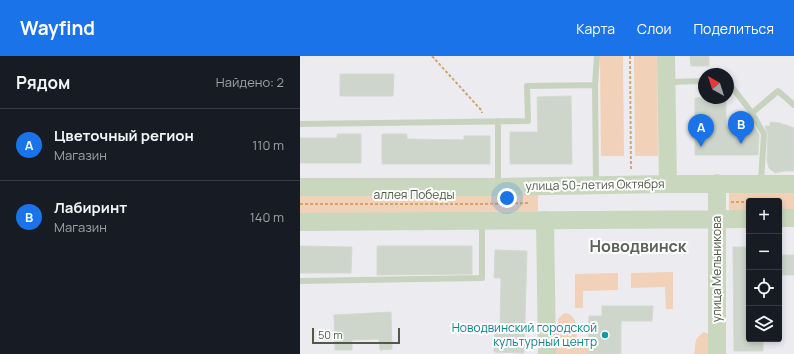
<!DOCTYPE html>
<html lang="ru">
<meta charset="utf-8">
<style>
body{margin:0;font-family:Manrope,sans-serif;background:#242831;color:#f1f3f6}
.controls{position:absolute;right:12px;bottom:12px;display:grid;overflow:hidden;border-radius:4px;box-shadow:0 2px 6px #0003}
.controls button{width:36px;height:36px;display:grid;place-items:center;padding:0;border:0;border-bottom:1px solid #363941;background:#171b24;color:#f1f3f6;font:20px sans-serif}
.compass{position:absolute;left:398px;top:12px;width:36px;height:36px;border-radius:50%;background:#171b24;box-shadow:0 2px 6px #0003;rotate:321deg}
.scale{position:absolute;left:12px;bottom:10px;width:88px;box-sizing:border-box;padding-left:4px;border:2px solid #4f5b44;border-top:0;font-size:11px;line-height:14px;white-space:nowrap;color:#4f5b44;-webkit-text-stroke:3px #fff;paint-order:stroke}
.you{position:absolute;left:207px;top:142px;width:14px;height:14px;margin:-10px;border:3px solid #fff;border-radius:50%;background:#1a73e8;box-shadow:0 0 0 6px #1a73e833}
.badge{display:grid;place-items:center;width:26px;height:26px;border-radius:50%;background:#1a73e8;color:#fff;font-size:13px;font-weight:700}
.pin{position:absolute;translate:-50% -33px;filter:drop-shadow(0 1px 2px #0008)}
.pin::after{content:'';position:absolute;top:21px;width:14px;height:12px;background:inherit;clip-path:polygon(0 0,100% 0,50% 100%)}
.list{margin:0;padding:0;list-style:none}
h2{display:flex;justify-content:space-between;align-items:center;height:52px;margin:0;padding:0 16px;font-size:17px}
h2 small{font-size:13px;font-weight:400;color:#9ea1a6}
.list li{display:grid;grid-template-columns:26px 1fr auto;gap:12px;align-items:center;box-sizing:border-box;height:72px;padding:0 16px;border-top:1px solid #363941}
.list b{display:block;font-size:15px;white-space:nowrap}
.list p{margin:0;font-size:13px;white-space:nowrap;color:#9ea1a6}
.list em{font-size:13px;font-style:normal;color:#9ea1a6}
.icon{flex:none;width:22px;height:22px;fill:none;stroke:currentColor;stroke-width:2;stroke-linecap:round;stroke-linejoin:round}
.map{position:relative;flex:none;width:494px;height:298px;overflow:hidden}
header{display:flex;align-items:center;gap:24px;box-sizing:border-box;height:56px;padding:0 20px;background:#1a73e8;color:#fff}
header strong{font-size:19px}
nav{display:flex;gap:22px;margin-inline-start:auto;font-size:14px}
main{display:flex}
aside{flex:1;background:#171b24}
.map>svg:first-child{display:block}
.green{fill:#f1d1b7}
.building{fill:#ced5cb;stroke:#d2d9d0}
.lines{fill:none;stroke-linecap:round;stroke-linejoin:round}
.path{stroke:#d0a66e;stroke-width:2;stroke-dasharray:3 2;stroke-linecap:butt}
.lane{stroke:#c8d3bf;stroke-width:6}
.secondary{stroke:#c8d7be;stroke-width:18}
.culture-dot{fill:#0f9aa8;stroke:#fff;stroke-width:1.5}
.labels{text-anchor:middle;stroke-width:4;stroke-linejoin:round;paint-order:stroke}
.street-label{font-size:12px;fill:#4f5b44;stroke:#fff}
.culture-label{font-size:12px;fill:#0d838f;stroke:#fff;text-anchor:end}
.district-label{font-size:16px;font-weight:bold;fill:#5c6259;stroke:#fff}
</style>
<header>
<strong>Wayfind</strong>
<nav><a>Карта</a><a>Слои</a><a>Поделиться</a></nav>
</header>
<main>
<aside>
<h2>Рядом<small>Найдено: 2</small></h2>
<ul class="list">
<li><span class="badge">A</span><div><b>Цветочный регион</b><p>Магазин</p></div><em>110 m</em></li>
<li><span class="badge">B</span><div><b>Лабиринт</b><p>Магазин</p></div><em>140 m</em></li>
</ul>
</aside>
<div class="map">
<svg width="494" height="298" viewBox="0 0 494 298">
<rect width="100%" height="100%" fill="#ececf0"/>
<path class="green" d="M300,0H323L324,100H301Z
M334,0H357L358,100H335Z
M238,136V155L0,158V138Z
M494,136V155H479V145H449V155H429V137Z
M373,216V253H366L365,231L331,232V217Z
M318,217V234L283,235V252H275V218Z
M266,257C274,259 277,267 277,275C277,278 276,281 277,285C282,293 288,282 293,298H250L258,272V263L263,258Z
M404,276L411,279L414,298H394C397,286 392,285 404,276Z"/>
<path class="building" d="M390,0H409V10H391Z
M40,18H94L93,40H40Z
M271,40L272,108H210V76H238L237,41Z
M395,42H426V70H454L459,79L458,99H395Z
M470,66L480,67L494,72V115H484L475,117L469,112L467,104L468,78L465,70H470Z
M37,78H61V107H0V82H37Z
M82,78H107V83L164,84V80H190V108H82Z
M0,190L52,191L51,217H0Z
M77,190H172V218L77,219Z
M433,191H449V283H463V295H434Z
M195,194L227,195L224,297L194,296L195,271H200L201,222H194Z
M482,199H494V219H481Z
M302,250H353L352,265H321V298H288L289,260H302Z
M91,256L92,293L80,294L79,283L52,284V294H35L34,259Z"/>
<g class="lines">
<path class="path" d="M132,0L182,55V57
M330,0L331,114
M431,146H449
M0,148H182L229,147"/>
<path class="lane" d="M368,26L404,25
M428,26L452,57L464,78L461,125
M295,29L297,0
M452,57L478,35L494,49
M0,68L228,65L227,30L295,29L296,128
M198,130V65
M0,225L182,222V166"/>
<path class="secondary" d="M366,0L368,128
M0,131H198L368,128H494
M479,162H494
M245,164L247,298
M0,166L449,163
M417,298V127"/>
</g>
<circle class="culture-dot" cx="305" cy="279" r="4"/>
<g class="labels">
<g class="street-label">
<text transform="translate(295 129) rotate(-1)" y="4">улица 50-летия Октября</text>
<text x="114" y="143">аллея Победы</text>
<text transform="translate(417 213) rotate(-90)" y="4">улица Мельникова</text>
</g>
<g class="culture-label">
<text x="297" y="276">Новодвинский городской<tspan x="297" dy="14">культурный центр</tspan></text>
</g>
<g class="district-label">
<text x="338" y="196">Новодвинск</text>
</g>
</g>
</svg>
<div class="controls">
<button>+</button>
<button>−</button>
<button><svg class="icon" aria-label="locate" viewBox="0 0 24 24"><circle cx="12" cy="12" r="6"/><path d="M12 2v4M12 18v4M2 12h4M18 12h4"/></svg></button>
<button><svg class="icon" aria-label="layers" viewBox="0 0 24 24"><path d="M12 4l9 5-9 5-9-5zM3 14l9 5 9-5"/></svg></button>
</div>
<svg class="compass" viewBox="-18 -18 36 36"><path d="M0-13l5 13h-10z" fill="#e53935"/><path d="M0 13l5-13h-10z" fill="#9ea1a6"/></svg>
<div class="scale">50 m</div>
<div class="you"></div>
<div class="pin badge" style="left:401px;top:91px">A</div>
<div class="pin badge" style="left:441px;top:88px">B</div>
</div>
</main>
